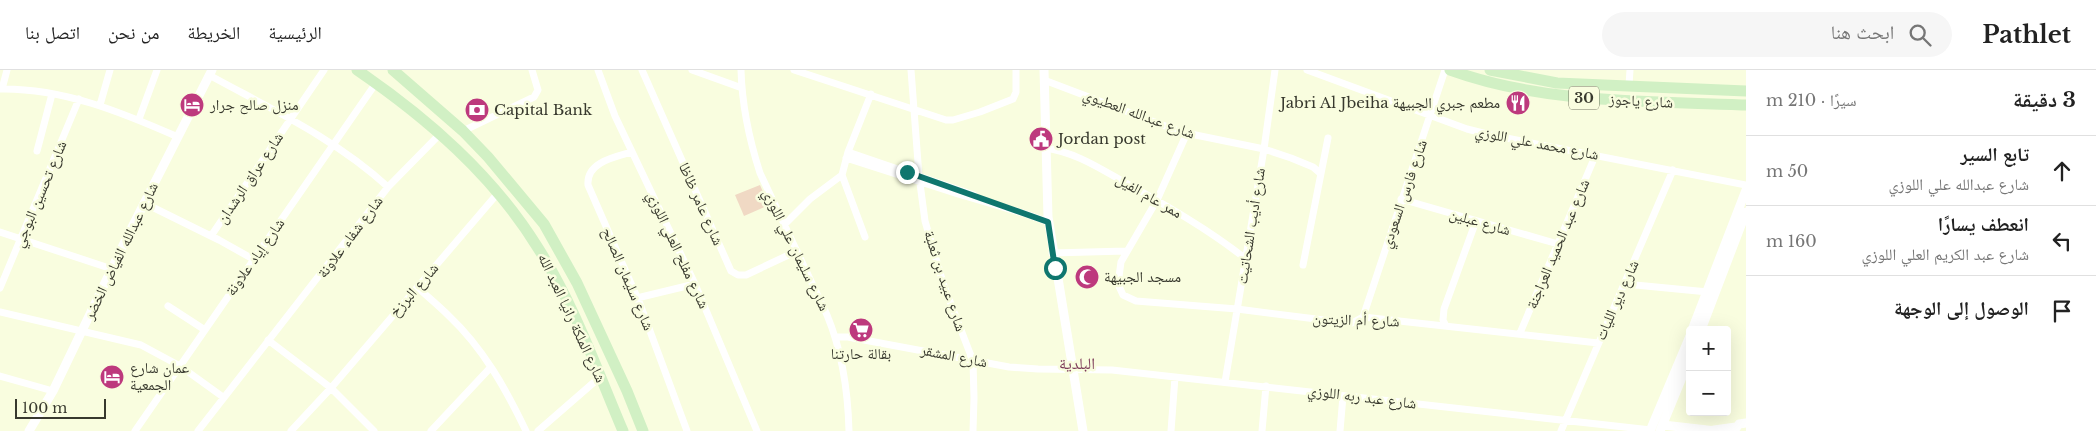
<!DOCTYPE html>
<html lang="ar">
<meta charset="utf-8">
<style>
body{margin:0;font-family:"Libre Baskerville","Noto Naskh Arabic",serif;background:#f6f6f6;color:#222;direction:rtl}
.controls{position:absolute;right:15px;bottom:15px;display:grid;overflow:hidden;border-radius:5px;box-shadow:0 5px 20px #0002}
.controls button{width:45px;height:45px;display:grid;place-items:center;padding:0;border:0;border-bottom:1px solid #e0e0e0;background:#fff;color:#222;font:25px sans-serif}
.scale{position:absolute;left:15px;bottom:12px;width:91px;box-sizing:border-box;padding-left:5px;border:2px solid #38392e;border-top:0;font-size:14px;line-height:18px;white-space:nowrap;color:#38392e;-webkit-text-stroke:4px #f9fddf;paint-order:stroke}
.stop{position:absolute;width:15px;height:15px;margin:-11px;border:4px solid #0f766e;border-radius:50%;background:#fff}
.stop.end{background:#0f766e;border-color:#fff;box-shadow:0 1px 5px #0008}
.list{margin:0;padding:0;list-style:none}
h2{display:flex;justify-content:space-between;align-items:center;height:65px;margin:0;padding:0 20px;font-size:21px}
h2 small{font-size:16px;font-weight:400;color:#767676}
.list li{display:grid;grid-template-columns:32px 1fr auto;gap:15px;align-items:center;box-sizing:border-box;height:70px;padding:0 20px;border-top:1px solid #e0e0e0}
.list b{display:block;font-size:19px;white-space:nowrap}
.list p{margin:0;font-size:16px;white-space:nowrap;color:#767676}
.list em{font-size:16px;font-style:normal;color:#767676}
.icon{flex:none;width:28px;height:28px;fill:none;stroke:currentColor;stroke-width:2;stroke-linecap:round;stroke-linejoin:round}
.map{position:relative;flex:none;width:1746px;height:361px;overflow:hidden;direction:ltr}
header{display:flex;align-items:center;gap:30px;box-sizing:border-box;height:70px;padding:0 25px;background:#fff;border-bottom:1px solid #e0e0e0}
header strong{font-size:24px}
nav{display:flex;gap:28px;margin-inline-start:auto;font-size:18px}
.search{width:350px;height:45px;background:#f6f6f6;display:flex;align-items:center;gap:12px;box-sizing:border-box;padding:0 18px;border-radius:28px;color:#767676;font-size:19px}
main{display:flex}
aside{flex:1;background:#fff}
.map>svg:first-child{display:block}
.green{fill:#f0d9c4}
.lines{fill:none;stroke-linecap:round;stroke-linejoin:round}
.minor{stroke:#fff;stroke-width:7}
.tertiary{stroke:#fff;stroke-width:9}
.primary{stroke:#d1f0c4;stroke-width:11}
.route{stroke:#0f766e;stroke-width:6}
.labels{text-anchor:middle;stroke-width:5;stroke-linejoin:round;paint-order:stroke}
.shield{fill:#f9fddf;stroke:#727463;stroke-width:1}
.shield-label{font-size:14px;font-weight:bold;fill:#38392e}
.street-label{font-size:15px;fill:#38392e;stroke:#f9fddf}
.poi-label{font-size:15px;fill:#38392e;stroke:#f9fddf;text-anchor:start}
.neighbourhood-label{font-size:16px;fill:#7c3958;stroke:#f9fddf}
</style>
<header>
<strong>Pathlet</strong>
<div class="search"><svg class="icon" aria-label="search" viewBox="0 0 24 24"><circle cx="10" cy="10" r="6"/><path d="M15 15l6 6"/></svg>ابحث هنا</div>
<nav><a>الرئيسية</a><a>الخريطة</a><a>من نحن</a><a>اتصل بنا</a></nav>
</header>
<main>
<aside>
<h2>3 دقيقة<small>سيرًا · 210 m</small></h2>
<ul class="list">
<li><svg class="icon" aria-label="ahead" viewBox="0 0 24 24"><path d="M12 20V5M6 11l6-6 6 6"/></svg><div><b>تابع السير</b><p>شارع عبدالله علي اللوزي</p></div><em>50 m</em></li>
<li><svg class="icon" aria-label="left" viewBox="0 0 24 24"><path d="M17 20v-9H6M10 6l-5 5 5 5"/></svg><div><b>انعطف يسارًا</b><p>شارع عبد الكريم العلي اللوزي</p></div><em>160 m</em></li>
<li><svg class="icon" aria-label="arrive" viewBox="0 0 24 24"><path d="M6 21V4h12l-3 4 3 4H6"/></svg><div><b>الوصول إلى الوجهة</b></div></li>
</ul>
</aside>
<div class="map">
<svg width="1746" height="361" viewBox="0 0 1746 361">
<rect width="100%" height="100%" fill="#f9fddf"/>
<path class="green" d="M760,115L769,135L744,146L735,125Z"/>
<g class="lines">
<path class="minor" d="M598,0L615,46L695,214L757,361
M642,0L731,201L738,205H746L797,181
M692,0L742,18
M741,0C742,36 749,69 760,103L827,245C842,281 848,322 849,361
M794,0L946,50H953L980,42L1013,29L1016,22V0
M911,0L919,106L925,151L944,216L973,291L974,328L973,361
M1307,0L1467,59L1491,65L1746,115
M1044,10L1181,62L1264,79L1291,88L1313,97L1320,103
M1629,15L1630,0
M0,19C63,18 121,42 178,67
M2,19L7,0
M100,35L110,0
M139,49L157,0
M463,61L534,27L538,20L532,0
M1187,63L1157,130L1121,192L1118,214L1123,225L1136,231L1237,239L1340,252L1352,253L1363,247L1598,273
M1045,78C1075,82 1099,98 1126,113C1167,136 1208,159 1246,189
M37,81L52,24
M632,82C615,87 586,92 588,115L640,234L687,361
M848,82L974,125
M846,88L958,124L1026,144L1048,152
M388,117L440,64
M1401,129L1558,174
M144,133L219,170L253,189
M784,155L810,129L842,105
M0,162L112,199
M211,166L324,0
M865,167L842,105L848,82L871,24
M1052,183L1126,181
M1303,195L1328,68
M1625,214L1708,222
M417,217C428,227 439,236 449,246C483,278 506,319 526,361
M0,218L79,29
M637,228L695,214
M168,236L205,260
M0,242L141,275L180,296L223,327
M1363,247L1445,0
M1446,256L1443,250L1444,239L1476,151
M1520,263L1596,84
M836,267H848L1009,297L1038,299L1112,300L1651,360
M268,270L331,318L374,361
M0,306L53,321
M1225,312L1264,79L1275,0
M135,361L376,13
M198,361L388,117C336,69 271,39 209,5
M291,361L331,318L498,123
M431,361L491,297
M538,361L600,307
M1171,361L1175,307
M1262,361L1266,316
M1340,361L1343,326
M1561,361L1673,100"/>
<path class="tertiary" d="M1044,0L1048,147L1083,361
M1692,260L1746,120
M1701,260L1746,142
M1663,355L1716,361
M1714,360L1736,357
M29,361L53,321L128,165L212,0
M1650,361L1690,266
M1660,361L1690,288
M1734,361L1739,354L1746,353"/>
<path class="primary" d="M357,0C427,48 493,105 538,178C574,234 597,300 623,361
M393,0L463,61L488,87L544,154L577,213L627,321L643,361
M1450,0C1544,34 1647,31 1746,35
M1490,0L1557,13L1746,21"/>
</g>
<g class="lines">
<path class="route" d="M907,102L1048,152L1055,198"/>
</g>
<defs>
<symbol id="restaurant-disc" viewBox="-11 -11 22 22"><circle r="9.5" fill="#bd397d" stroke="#f9fddf"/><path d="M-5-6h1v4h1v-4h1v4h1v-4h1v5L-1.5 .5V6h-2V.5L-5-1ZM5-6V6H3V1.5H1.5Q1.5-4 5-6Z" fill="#fff"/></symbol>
<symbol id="hotel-disc" viewBox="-11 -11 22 22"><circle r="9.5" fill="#bd397d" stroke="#f9fddf"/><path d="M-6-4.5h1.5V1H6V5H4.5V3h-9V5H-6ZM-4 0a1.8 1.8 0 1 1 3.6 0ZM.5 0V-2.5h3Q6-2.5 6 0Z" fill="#fff"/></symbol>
<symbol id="bank-disc" viewBox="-11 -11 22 22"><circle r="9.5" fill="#bd397d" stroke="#f9fddf"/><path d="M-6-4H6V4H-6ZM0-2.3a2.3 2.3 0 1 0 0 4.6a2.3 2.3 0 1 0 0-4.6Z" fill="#fff"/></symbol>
<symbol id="civic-disc" viewBox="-11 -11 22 22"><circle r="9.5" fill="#bd397d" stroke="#f9fddf"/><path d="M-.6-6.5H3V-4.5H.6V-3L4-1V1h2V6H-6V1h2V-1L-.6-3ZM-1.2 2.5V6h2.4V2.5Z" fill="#fff"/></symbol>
<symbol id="mosque-disc" viewBox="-11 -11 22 22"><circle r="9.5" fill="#bd397d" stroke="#f9fddf"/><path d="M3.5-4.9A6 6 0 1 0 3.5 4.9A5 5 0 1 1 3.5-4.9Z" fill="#fff"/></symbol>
<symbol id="supermarket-disc" viewBox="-11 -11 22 22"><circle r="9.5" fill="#bd397d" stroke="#f9fddf"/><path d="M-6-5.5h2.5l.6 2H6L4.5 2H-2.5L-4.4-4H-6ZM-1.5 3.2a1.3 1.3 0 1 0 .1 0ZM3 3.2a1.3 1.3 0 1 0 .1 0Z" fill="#fff"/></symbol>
</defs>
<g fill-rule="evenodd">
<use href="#restaurant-disc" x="1504" y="19" width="28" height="28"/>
<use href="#hotel-disc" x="178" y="21" width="28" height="28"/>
<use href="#bank-disc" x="463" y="26" width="28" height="28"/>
<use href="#civic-disc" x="1027" y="55" width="28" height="28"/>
<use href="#mosque-disc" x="1073" y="193" width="28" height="28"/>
<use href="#supermarket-disc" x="847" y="246" width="28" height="28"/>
<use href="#hotel-disc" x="98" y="293" width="28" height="28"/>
</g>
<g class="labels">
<rect class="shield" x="1569" y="16.5" width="30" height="23" rx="4"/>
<g class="shield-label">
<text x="1584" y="33">30</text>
</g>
<g class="street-label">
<text transform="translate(1641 31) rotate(3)" y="5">شارع ياجوز</text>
<text transform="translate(1139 44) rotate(20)" y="5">شارع عبدالله العطيوي</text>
<text transform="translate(1537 73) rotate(11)" y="5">شارع محمد علي اللوزي</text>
<text transform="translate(250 108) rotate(-56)" y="5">شارع عراق الرشدان</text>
<text transform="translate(40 124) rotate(-67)" y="5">شارع تحسين البوجي</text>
<text transform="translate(1404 124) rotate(-71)" y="5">شارع فارس السعودي</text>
<text transform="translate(1149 126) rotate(30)" y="5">ممر عام الفيل</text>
<text transform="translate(701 134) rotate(66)" y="5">شارع عامر ظاظا</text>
<text transform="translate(1480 152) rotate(16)" y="5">شارع عبلين</text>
<text transform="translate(1251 156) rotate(-81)" y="5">شارع أديب الشحاتيت</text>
<text transform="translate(350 167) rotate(-53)" y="5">شارع شفاء علاونة</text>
<text transform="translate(1558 174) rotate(-67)" y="5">شارع عبد الحميد العراجنة</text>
<text transform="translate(678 180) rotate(65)" y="5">شارع مفلح العلي اللوزي</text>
<text transform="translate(796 180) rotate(64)" y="5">شارع سليمان علي اللوزي</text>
<text transform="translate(121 181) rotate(-64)" y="5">شارع عبدالله الفياض الخضر</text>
<text transform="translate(255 187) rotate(-55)" y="5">شارع إياد علاونة</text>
<text transform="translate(628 209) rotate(67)" y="5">شارع سليمان الصالح</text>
<text transform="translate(945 211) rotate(72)" y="5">شارع عبيد بن ثعلبة</text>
<text transform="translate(414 220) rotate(-49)" y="5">شارع البرزخ</text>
<text transform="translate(1617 230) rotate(-66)" y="5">شارع دير الليات</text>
<text transform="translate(572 248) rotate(65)" y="5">شارع الملكة رانيا العبد الله</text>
<text transform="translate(1356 250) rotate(2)" y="5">شارع أم الزيتون</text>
<text transform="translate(954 286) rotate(11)" y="5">شارع المشقر</text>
<text transform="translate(1362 327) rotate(7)" y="5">شارع عبد ربه اللوزي</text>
</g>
<g class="poi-label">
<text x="1500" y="38" text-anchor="end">Jabri Al Jbeiha مطعم جبري الجبيهة</text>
<text x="210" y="40">منزل صالح جرار</text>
<text x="494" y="45">Capital Bank</text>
<text x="1058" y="74">Jordan post</text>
<text x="1104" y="212">مسجد الجبيهة</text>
<text x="861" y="289" text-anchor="middle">بقالة حارتنا</text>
<text x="130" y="303">عمان شارع<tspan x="130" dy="17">الجمعية</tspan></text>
</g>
<g class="neighbourhood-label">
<text x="1077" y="299">البلدية</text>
</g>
</g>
</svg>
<div class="controls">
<button>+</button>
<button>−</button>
</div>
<div class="scale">100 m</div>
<div class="stop" style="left:1055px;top:198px"></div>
<div class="stop end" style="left:907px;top:102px"></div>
</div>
</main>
